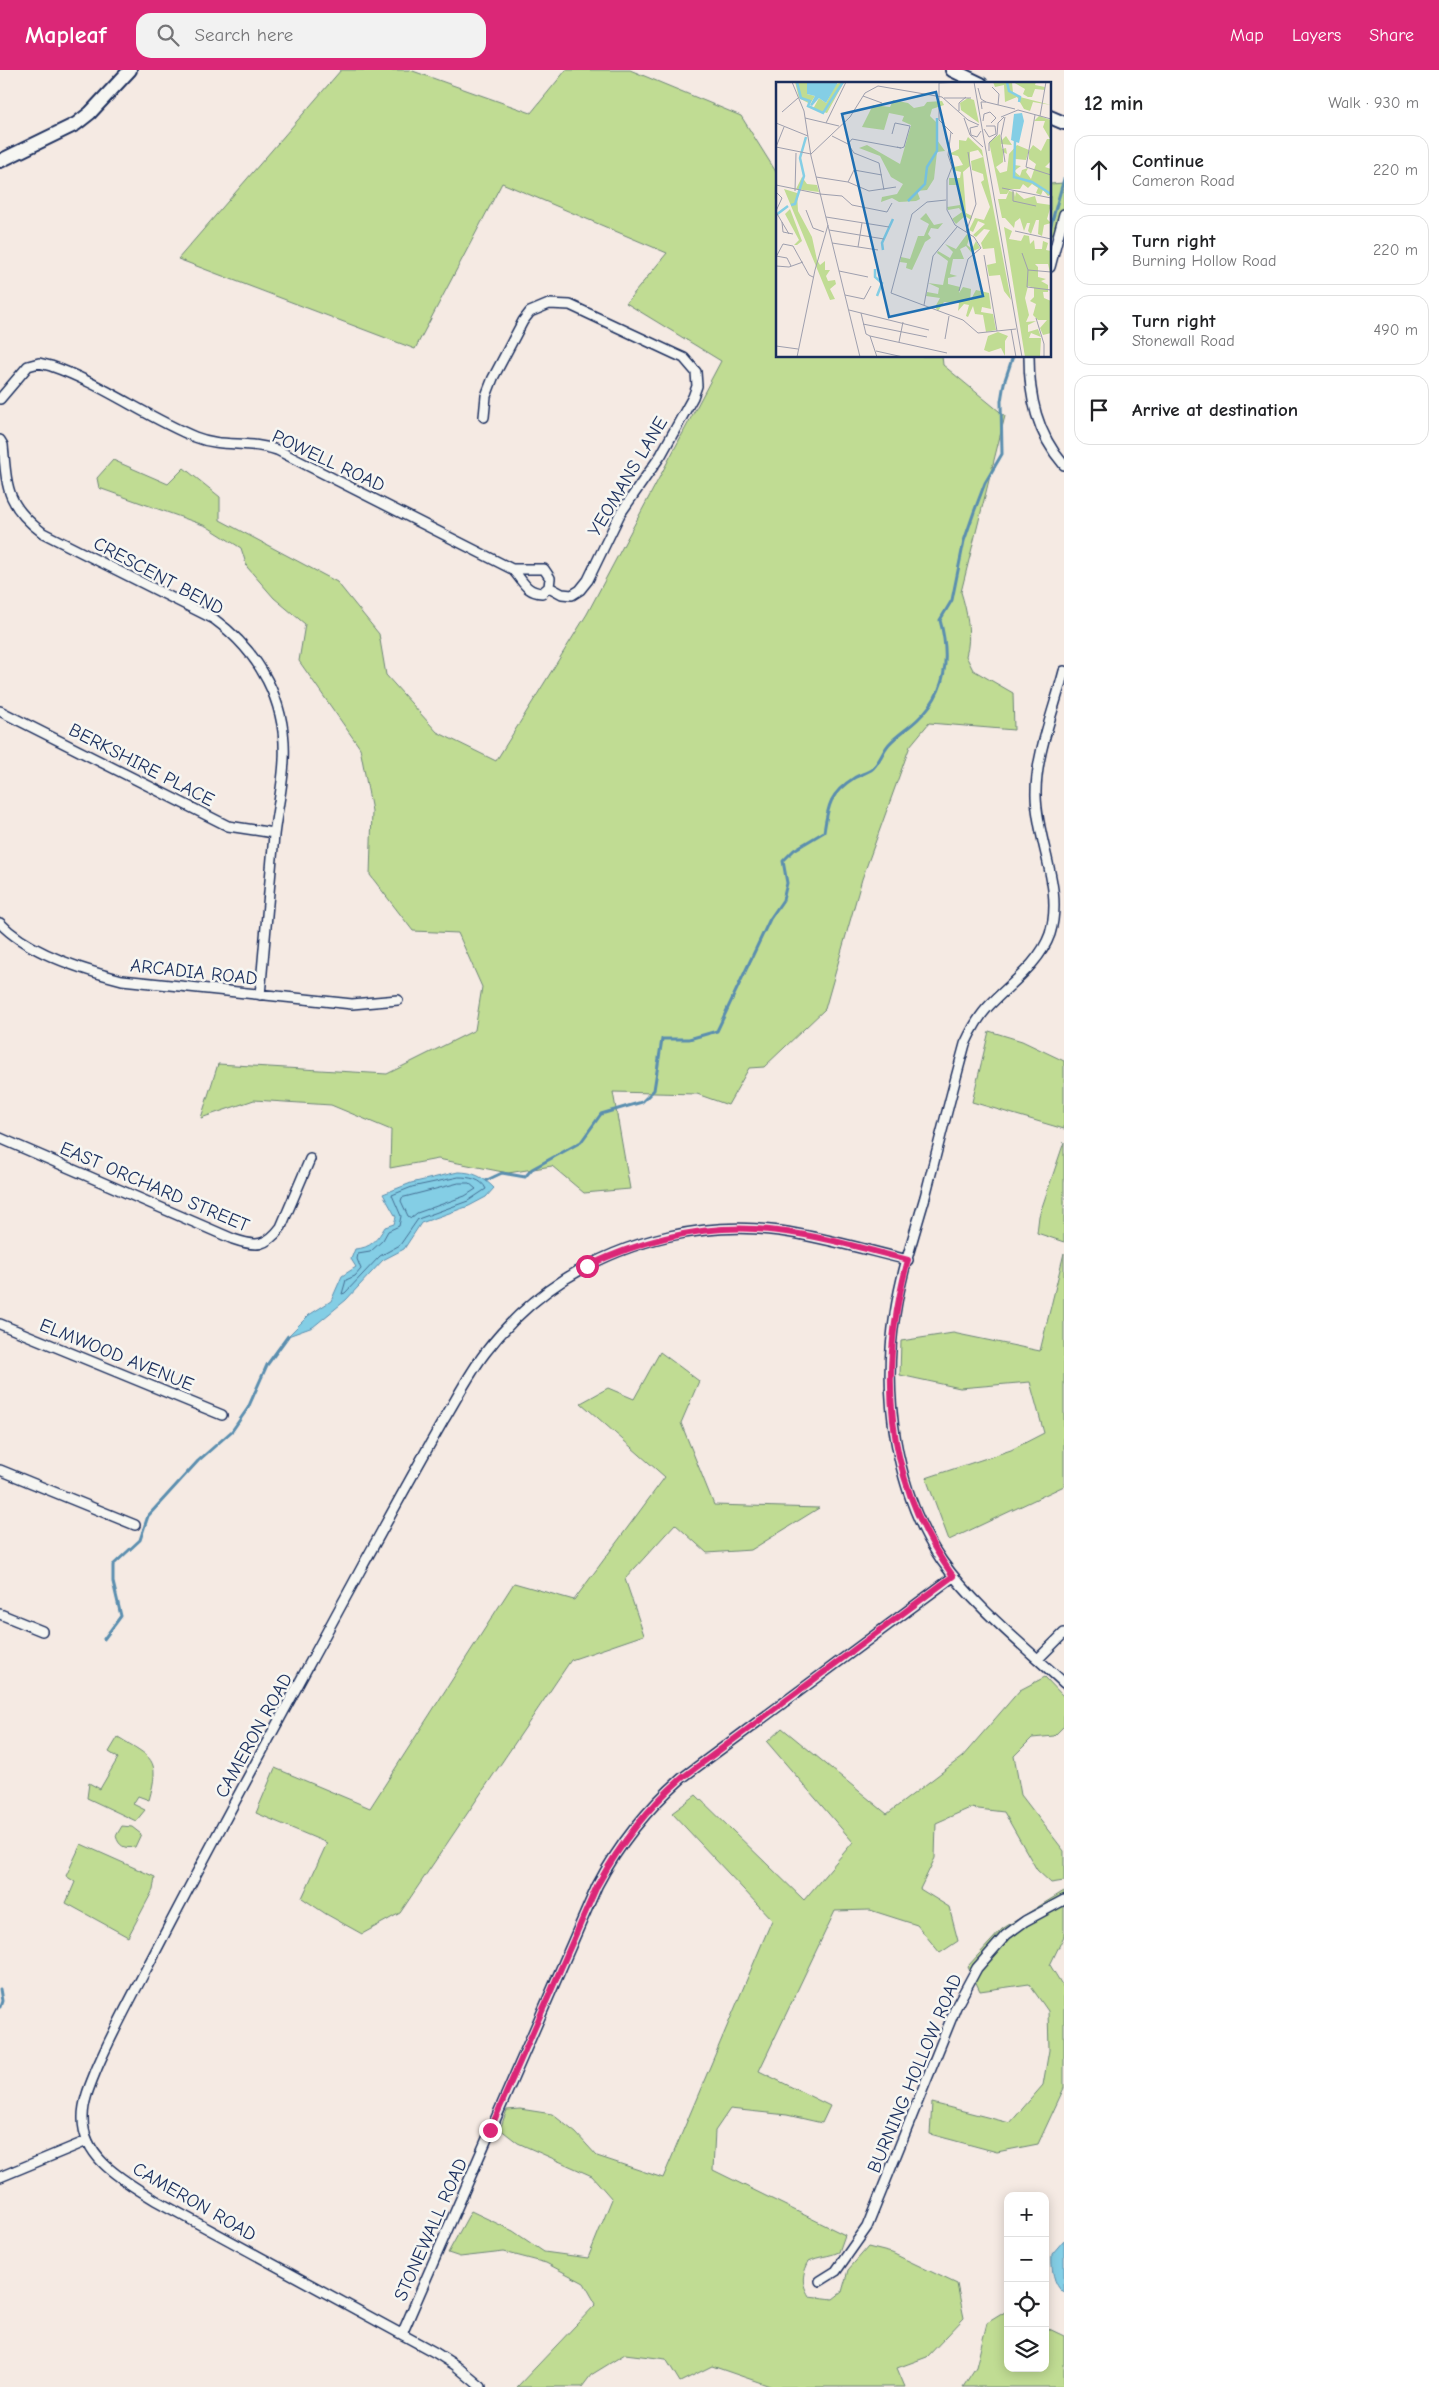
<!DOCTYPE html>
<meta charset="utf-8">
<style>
body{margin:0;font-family:"Comic Neue",sans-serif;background:#f2f2f2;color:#202124}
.controls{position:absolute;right:15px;bottom:15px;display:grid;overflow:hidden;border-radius:10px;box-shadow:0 2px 12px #0003}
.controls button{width:45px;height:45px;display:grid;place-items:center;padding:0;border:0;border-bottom:1px solid #e0e0e0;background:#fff;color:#202124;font:25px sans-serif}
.stop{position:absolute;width:15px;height:15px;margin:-11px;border:4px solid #db2777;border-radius:50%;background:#fff}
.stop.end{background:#db2777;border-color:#fff;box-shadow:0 1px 5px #0008}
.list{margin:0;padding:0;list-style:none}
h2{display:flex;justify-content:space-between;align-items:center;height:65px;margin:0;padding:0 20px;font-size:21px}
h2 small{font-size:16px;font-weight:400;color:#757577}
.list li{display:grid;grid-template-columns:32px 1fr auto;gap:15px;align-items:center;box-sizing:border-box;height:70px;margin:0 10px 10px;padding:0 10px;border:1px solid #e0e0e0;border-radius:15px}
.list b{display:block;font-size:19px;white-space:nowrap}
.list p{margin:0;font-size:16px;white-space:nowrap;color:#757577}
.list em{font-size:16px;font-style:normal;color:#757577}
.icon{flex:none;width:28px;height:28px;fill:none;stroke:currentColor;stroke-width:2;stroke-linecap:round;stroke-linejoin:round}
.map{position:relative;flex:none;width:1064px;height:2317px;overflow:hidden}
header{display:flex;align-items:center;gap:30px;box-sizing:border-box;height:70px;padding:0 25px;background:#db2777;color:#fff}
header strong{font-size:24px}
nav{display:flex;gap:28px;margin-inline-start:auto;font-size:18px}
.search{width:350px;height:45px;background:#f2f2f2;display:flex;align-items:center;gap:12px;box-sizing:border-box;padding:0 18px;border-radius:15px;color:#757577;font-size:19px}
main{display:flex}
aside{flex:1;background:#fff}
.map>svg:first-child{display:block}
.green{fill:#c0dc93;stroke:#6e8678}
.water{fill:#84cee5;stroke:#5a8eaf}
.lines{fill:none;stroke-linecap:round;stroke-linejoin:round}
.shore{stroke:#456f94;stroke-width:1}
.stream{stroke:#5a8eaf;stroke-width:3}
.street-casing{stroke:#1b2f5e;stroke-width:12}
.secondary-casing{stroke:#1b2f5e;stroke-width:16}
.street{stroke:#f6f6f2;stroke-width:9}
.secondary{stroke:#f6f6f2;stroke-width:12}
.route{stroke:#db2777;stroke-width:6}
.labels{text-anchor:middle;stroke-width:5;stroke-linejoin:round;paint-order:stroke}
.street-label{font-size:19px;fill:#1b2f5e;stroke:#f6f6f2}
.inset-river{fill:none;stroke:#84cee5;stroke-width:2.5}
.inset-road{fill:none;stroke:#9e9fae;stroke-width:1}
.view{fill:#1f6fb2;fill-opacity:0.15;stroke:#1f6fb2;stroke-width:2.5}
.inset-edge{fill:none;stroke:#1b2f5e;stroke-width:2.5}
</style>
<header>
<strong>Mapleaf</strong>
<div class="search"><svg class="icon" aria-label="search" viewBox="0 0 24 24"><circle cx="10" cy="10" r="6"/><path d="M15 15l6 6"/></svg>Search here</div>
<nav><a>Map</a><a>Layers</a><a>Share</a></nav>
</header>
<main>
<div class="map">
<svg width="1064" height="2317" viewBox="0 0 1064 2317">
<rect width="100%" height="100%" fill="#f5eae3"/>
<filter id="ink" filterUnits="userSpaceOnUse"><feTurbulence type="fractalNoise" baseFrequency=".02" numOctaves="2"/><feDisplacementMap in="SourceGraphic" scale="10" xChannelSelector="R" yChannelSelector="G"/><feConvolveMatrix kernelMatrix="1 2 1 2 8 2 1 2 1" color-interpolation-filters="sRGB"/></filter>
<g filter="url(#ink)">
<path class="green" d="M341,0H410L531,43L566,0H630L741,46L778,105V286H942L943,295L1005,346L961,522C967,541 972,566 966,586L973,600L1013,623L1014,660L929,653L910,676L862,809L825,939L764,997L749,998L728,1035L697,1024L613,1022L630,1119L584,1123L552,1096L508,1103L438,1089L390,1098L391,1060L331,1035L254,1030L201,1048L218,994L387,1004L475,960L482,917L458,863L413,861L370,805L372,741L360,678L299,591L305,554L274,528L247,497L241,478L206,456L99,418L97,408L113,390L168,414L184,398L220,427V450L337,512L379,564L386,605L437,662L496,691L587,544L721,291L626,233L667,183L502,113L415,279L178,189Z
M1064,113V165L1050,166V114Z
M989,961L1022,971L1064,991V1059L972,1032Z
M1064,1072V1172L1037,1163L1039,1146Z
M1064,1183V1416L949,1470L926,1408L1011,1380L1044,1363L1030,1312L960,1318L900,1305L901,1271L953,1263L1040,1281Z
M660,1282L699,1311L681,1353L714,1435L819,1438L751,1480L707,1483L675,1454L625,1509L644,1565L571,1590L400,1843L362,1864L326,1844L302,1828L327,1773L256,1743L275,1698L370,1738L514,1513L574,1530L665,1407L581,1333L608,1318L634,1329Z
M1045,1607L1064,1627V1656L1054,1666L1032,1668L1014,1686L1021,1725L1064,1781V1811L1051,1813L1037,1800L1004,1742L970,1738L936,1753L935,1788L920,1819L949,1837L958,1871L940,1883L917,1855L870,1840L835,1841L759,2001L830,2036L822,2053L787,2045L730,2039L715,2061L713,2100L845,2165L839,2182C828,2187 819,2186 809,2191C802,2205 801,2213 809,2226L833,2229L842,2222L848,2200L868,2177L892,2183L957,2214L964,2248L927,2287L897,2298L905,2317H773L712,2296L680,2312L666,2289L625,2284L591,2305L582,2317H517L596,2234L584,2213L546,2193L504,2182L460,2187L448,2183L471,2141L513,2161L544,2182L588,2188L612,2129L592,2106L518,2073L500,2059L507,2040L520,2039L552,2044L576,2063L597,2086L663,2108L772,1850L672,1743L696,1725L804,1830L853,1772L767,1672L782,1658L887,1744L962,1687L1020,1620Z
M118,1667C152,1688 161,1688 149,1730L138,1726L133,1734L145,1740L136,1751L87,1728L89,1713L100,1719L118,1688L109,1682Z
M122,1756L132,1757L141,1764L135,1777C124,1779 119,1776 116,1766Z
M81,1774L155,1807L153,1820L128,1867L66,1833L75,1812L66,1806Z
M1064,1821V1866L1050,1895L1064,1918V2018L1038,2074L997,2082L930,2064L932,2033L1010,2053L1043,2015L1049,1980L1048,1941L1029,1914L980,1921L968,1896L1002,1859Z
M1005,2242L1008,2244V2298H1045V2257L1064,2266V2317H963L976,2297L987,2253Z"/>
<path class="water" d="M458,1102C474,1102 483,1107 494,1118L486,1127L469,1136L421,1153L404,1179L383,1190L346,1230L313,1257L288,1266L309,1245L331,1231L342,1206L356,1197L351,1189L355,1179C371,1178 377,1170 385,1157L394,1154L396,1147L383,1124L411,1113Z
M1064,2170V2223C1053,2215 1051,2197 1052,2184Z"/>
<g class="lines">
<path class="shore" d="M459,1107C469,1107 482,1109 486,1119L468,1131L418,1149L400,1175L380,1186L345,1223L342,1224L346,1210L355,1206L361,1199L357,1189L358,1184L370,1182L383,1170L388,1161L399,1156L401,1146L392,1125L412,1117Z
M459,1113H469L476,1119L465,1126L417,1143L411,1148L408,1146L401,1131L402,1128Z"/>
<path class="stream" d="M1050,158L1064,109
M487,1110L502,1103L525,1107L532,1099L581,1072L601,1044L642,1032L654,1020L662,969H689L717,961L770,849L783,830L787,813L783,791L794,780L824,762C828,735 830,723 854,708C859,705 866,703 871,700C879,694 882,682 889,674C897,665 909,658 918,649C947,622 950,586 940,550L952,530L964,471L974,442L985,413L1002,384L1001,331L1004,313L1013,286
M104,1569L121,1546L113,1512V1495L140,1470L148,1446L198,1391L232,1361L248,1338L267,1295L288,1266
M0,1919L2,1931L0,1937"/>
<defs>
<path id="street" d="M1050,197L1064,144
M1029,286C1029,327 1037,364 1064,395
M0,329L28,296L39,293L51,296C101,313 146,347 195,367C222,378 250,370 277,380L512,499C523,510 525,522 542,523L549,517L550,508L544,499H512
M484,347L486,326L493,308L523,251L530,242L549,234L570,235L675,284L684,288L696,302L697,316L693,327L661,385L620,444L588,510L580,520L572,525L562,524L549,517
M0,370L3,375C7,418 6,435 43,463L214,549C260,583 287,632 284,690C283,715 277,740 274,765C269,818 265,872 260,925
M1064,601C1054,640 1035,686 1036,726C1037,773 1064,818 1050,864C1039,895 1008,915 987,938C977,949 971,961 965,974C951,1025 938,1076 925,1127C914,1165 901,1204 895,1244C882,1324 895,1422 942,1491C973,1535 1024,1576 1064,1613
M0,641L228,756L274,763
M0,853C28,883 83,900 122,910L352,934L398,930
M0,1068L233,1169C256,1177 266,1177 281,1157L310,1089
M0,1254L222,1345
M0,1400L135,1455
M0,1544L42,1561
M1038,1589L1064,1563
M0,2107L87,2071
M820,2211L836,2201L867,2157L956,1937L977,1898L1006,1865L1025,1851L1064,1830
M402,2264L597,1816C619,1774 646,1740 682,1708L953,1507
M481,2317L455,2295L436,2283L155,2130C125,2111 82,2089 83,2047C83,2030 91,2013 97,1998C116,1954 140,1912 162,1869C227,1744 295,1621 362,1497C389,1448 415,1400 443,1351C457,1328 469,1304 485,1283C507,1254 534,1229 565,1209C628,1169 706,1151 780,1161C823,1167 866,1180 908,1190"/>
<path id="secondary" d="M952,0L981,14
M1050,47L1064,53
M0,91L76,54L90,43L130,0"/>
</defs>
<use href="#street" class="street-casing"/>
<use href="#secondary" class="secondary-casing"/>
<use href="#street" class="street"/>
<use href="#secondary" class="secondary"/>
</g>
</g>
<g class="lines" filter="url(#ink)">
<path class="route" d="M490,2060L597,1816C620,1774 646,1739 682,1708L953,1506C884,1410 878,1301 908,1190C865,1179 822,1166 778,1161C712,1152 647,1168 587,1196"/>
</g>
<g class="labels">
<g class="street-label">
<text transform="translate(329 390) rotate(25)" y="7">POWELL ROAD</text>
<text transform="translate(627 406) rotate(-59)" y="7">YEOMANS LANE</text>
<text transform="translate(159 505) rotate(28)" y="7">CRESCENT BEND</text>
<text transform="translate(142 694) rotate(27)" y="7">BERKSHIRE PLACE</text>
<text transform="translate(194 901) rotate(6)" y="7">ARCADIA ROAD</text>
<text transform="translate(155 1116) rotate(23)" y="7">EAST ORCHARD STREET</text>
<text transform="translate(117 1284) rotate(22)" y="7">ELMWOOD AVENUE</text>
<text transform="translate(253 1665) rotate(-61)" y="7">CAMERON ROAD</text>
<text transform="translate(914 2003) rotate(-67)" y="7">BURNING HOLLOW ROAD</text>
<text transform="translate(195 2131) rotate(30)" y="7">CAMERON ROAD</text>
<text transform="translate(430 2159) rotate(-66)" y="7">STONEWALL ROAD</text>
</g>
</g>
<g transform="translate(776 12)">
<rect width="275" height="275" fill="#f5eae3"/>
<path d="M19,0H31V12L39,14L34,22L23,16ZM68,0L51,31L37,27L43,16L50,21L60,2ZM217,0H236L237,11L244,15L275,23L257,20L254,29L248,27L241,15L229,20L228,3L219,5ZM237,0H260L259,3L269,5V8L259,7L256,15H252L247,12L249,7ZM192,16L198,18L203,41L185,28L184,21ZM117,18L132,21L138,26L148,24L151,20L166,19L168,23L156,27L154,34L162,42L161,58L169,69L161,70L158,97L151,108L141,109L144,117L140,119L123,120L116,116L105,120L106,115L121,112L127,102L115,95L104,74L83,66L91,63L124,82L135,43L126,39L128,34L113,31L108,48L86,45L97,23L114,25ZM263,34L275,38V79L269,85L275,87V112L272,114L267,108L265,113L260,111L262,106L256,102L252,106L247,102L244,107H234L231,112H224L213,60L224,52L225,59L230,54L236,63L225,62L226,67L230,66L231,72L227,70V80L220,85L224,91L231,89L233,72L241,63L253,68L250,78L239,77L238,83L245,84L238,89L244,94L246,88L252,86L250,90L255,97L260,82L253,77V69L257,63L265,69L271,57H274L267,45L269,39H258ZM192,55L206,68L235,218L228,209L224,193L213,194L211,183L220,181L218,166L207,167L205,161L214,148L208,147L200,155L197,153L209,142L202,139L197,150L193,148L199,136L208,138L214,125L205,100L208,98L207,92L196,88L195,79L207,75L202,68L194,70V84L187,90L190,131L196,134L195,138L189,134L180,142L176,137L186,130L183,126L172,128L171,125L184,123L182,103H173V96H184L185,90L177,88L178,85L187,83L182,74L173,72L183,67V58L190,59ZM26,95L31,102L41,103L43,110L20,107ZM8,107L21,111L22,129L36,155L41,178L44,183L49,179V188H54L50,194L52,199L59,198L60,202L54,207L59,217L54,218ZM233,109L238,110L239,115L240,110L248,117L259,114L261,121L275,123L271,137L275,141L268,143L266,154L262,152L263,138H260L255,152L252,149L254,141H251L248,149L244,136L239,140L238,146L229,136H226L222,117H230ZM14,127L26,159L21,163H18L23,158L9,132ZM150,131L158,143L167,141L162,147L155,146L152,152L155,156L149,160L136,188L130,186L131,181L124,180L125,175L134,177L142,154H148L153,142L144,137ZM228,145L236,149L233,157L245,159L248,153L253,154L254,162L258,158L259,167H266L267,159L272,161L270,168L275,169V195L272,182H259L262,185V195L270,197L265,199L272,203V210H267L268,216L275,219V251L267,253L264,246L271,238H262L257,233L260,222L254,219L258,215V206L252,204L249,216L253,233L250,240L260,239L252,243V250L262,247L265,255L255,251L253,256H265L264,274L249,275ZM191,152L194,154L191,163L196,167L200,159L204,166L195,170L190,164L184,167L188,177H177L174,192L181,194L172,196V202L184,205L183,211L187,205L195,207L194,219L200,208L213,211L215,227L206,225L205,230L217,232L220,248L210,250L207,233L199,232L197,224L192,235L190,234L193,223L188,222L182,229L183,221L168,220L162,229L159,225L164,216L150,214L151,210L162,212L163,206L152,201L167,203L172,179L161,171L162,169L174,176L177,170L169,162L180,167ZM222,250L232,254L229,259V274L225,266L213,270L208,268L212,254Z" fill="#c0dc93"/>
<path d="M31,0H62L50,21L43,16L36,24L34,23L39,14L31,12ZM246,31L248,39L243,61L235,58L238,32Z" fill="#84cee5"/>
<path class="inset-river" d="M21,0L25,16L34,19L32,24L47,31L67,0M231,0L233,9L244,15L243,20M239,59L238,95L256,100L275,112M132,119L149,102L151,85L161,69V36M15,123L19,122L28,94L24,76L30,55M0,133L12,124M107,168L106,161L117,137M99,187V195L106,201L101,214"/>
<path class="inset-road" d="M16,0L28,29L35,74L84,275M163,0V38L177,52M198,0L246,275M163,1L187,0M216,5L223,12L222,23M202,6L205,17L210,20H205L206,27M87,14L106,21M168,16H195M210,20L239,27M183,29V21L190,15M6,30L22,16M259,33L250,85L275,93M264,34L270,0M225,35L242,28L275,37M229,35L225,54L229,80M29,36L63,44M188,36L194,53L207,65M207,39L208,32L214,30L220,36L215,41M0,41L32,54M50,41L70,0M202,44L194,46L195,53L201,55L205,49M208,47L213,55L220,52L219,44H210M175,50L172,73L176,85L171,98V128L179,143L198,155L205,166L192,177L183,209M116,52L119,41L134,44L128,65L125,66M56,54L72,62M72,62L78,71L103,81L108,108M72,62L76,57L125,66L121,65M0,65L35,72M0,65L8,45M213,69V61L221,53L222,41L228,35M35,72L74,35L89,11L102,4L166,15L192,38L203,43M40,95L72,100L93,109L120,105M72,100L78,88L106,93M0,103L44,112M226,106L275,116M19,109L20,71M237,109V119L260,124M0,110L6,116L0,129M44,112L66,114L76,123L111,130L116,121M170,118L151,120L136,132L115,211L187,238L202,251L240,247M30,128L37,146L48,150M0,130L13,152M50,135L113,145M6,140L7,150L17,152M53,148L108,157M239,149L275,157M190,150L200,122L192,70M56,161L102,168M82,165L86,141M246,171L252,188L251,205L275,208M208,173L221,249M0,174L11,176L15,184M0,175L7,162L17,164L33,193L37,195M0,184L13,185L27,180M252,188L275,190M63,189L92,195M69,213L88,217L95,204M148,223L157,174L181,145M73,228L153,248M85,231L90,252L94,254L101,275M260,236L268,262V275M87,242L151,255M235,247L240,275M94,254L171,271M169,257L173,234M123,260L127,240M0,264L22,267M100,269L127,275M21,275L39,188L52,143"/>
<path class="view" d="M160,10L207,214L113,235L66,32Z"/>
<rect width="275" height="275" class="inset-edge"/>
</g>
</svg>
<div class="controls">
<button>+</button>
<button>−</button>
<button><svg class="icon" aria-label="locate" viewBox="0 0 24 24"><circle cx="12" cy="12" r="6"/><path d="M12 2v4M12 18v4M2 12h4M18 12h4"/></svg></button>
<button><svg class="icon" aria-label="layers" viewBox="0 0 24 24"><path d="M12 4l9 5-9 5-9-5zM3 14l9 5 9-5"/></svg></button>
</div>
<div class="stop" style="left:587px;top:1196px"></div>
<div class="stop end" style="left:490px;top:2060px"></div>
</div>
<aside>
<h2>12 min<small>Walk · 930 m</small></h2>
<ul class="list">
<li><svg class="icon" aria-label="ahead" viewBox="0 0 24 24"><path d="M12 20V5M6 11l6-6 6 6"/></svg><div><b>Continue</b><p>Cameron Road</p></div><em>220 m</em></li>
<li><svg class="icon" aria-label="right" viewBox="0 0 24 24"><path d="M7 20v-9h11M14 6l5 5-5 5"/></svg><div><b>Turn right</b><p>Burning Hollow Road</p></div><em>220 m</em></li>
<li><svg class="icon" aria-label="right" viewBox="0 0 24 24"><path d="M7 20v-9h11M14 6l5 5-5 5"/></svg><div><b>Turn right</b><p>Stonewall Road</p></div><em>490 m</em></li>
<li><svg class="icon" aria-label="arrive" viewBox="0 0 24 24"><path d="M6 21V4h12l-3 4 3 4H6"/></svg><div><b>Arrive at destination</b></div></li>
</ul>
</aside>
</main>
